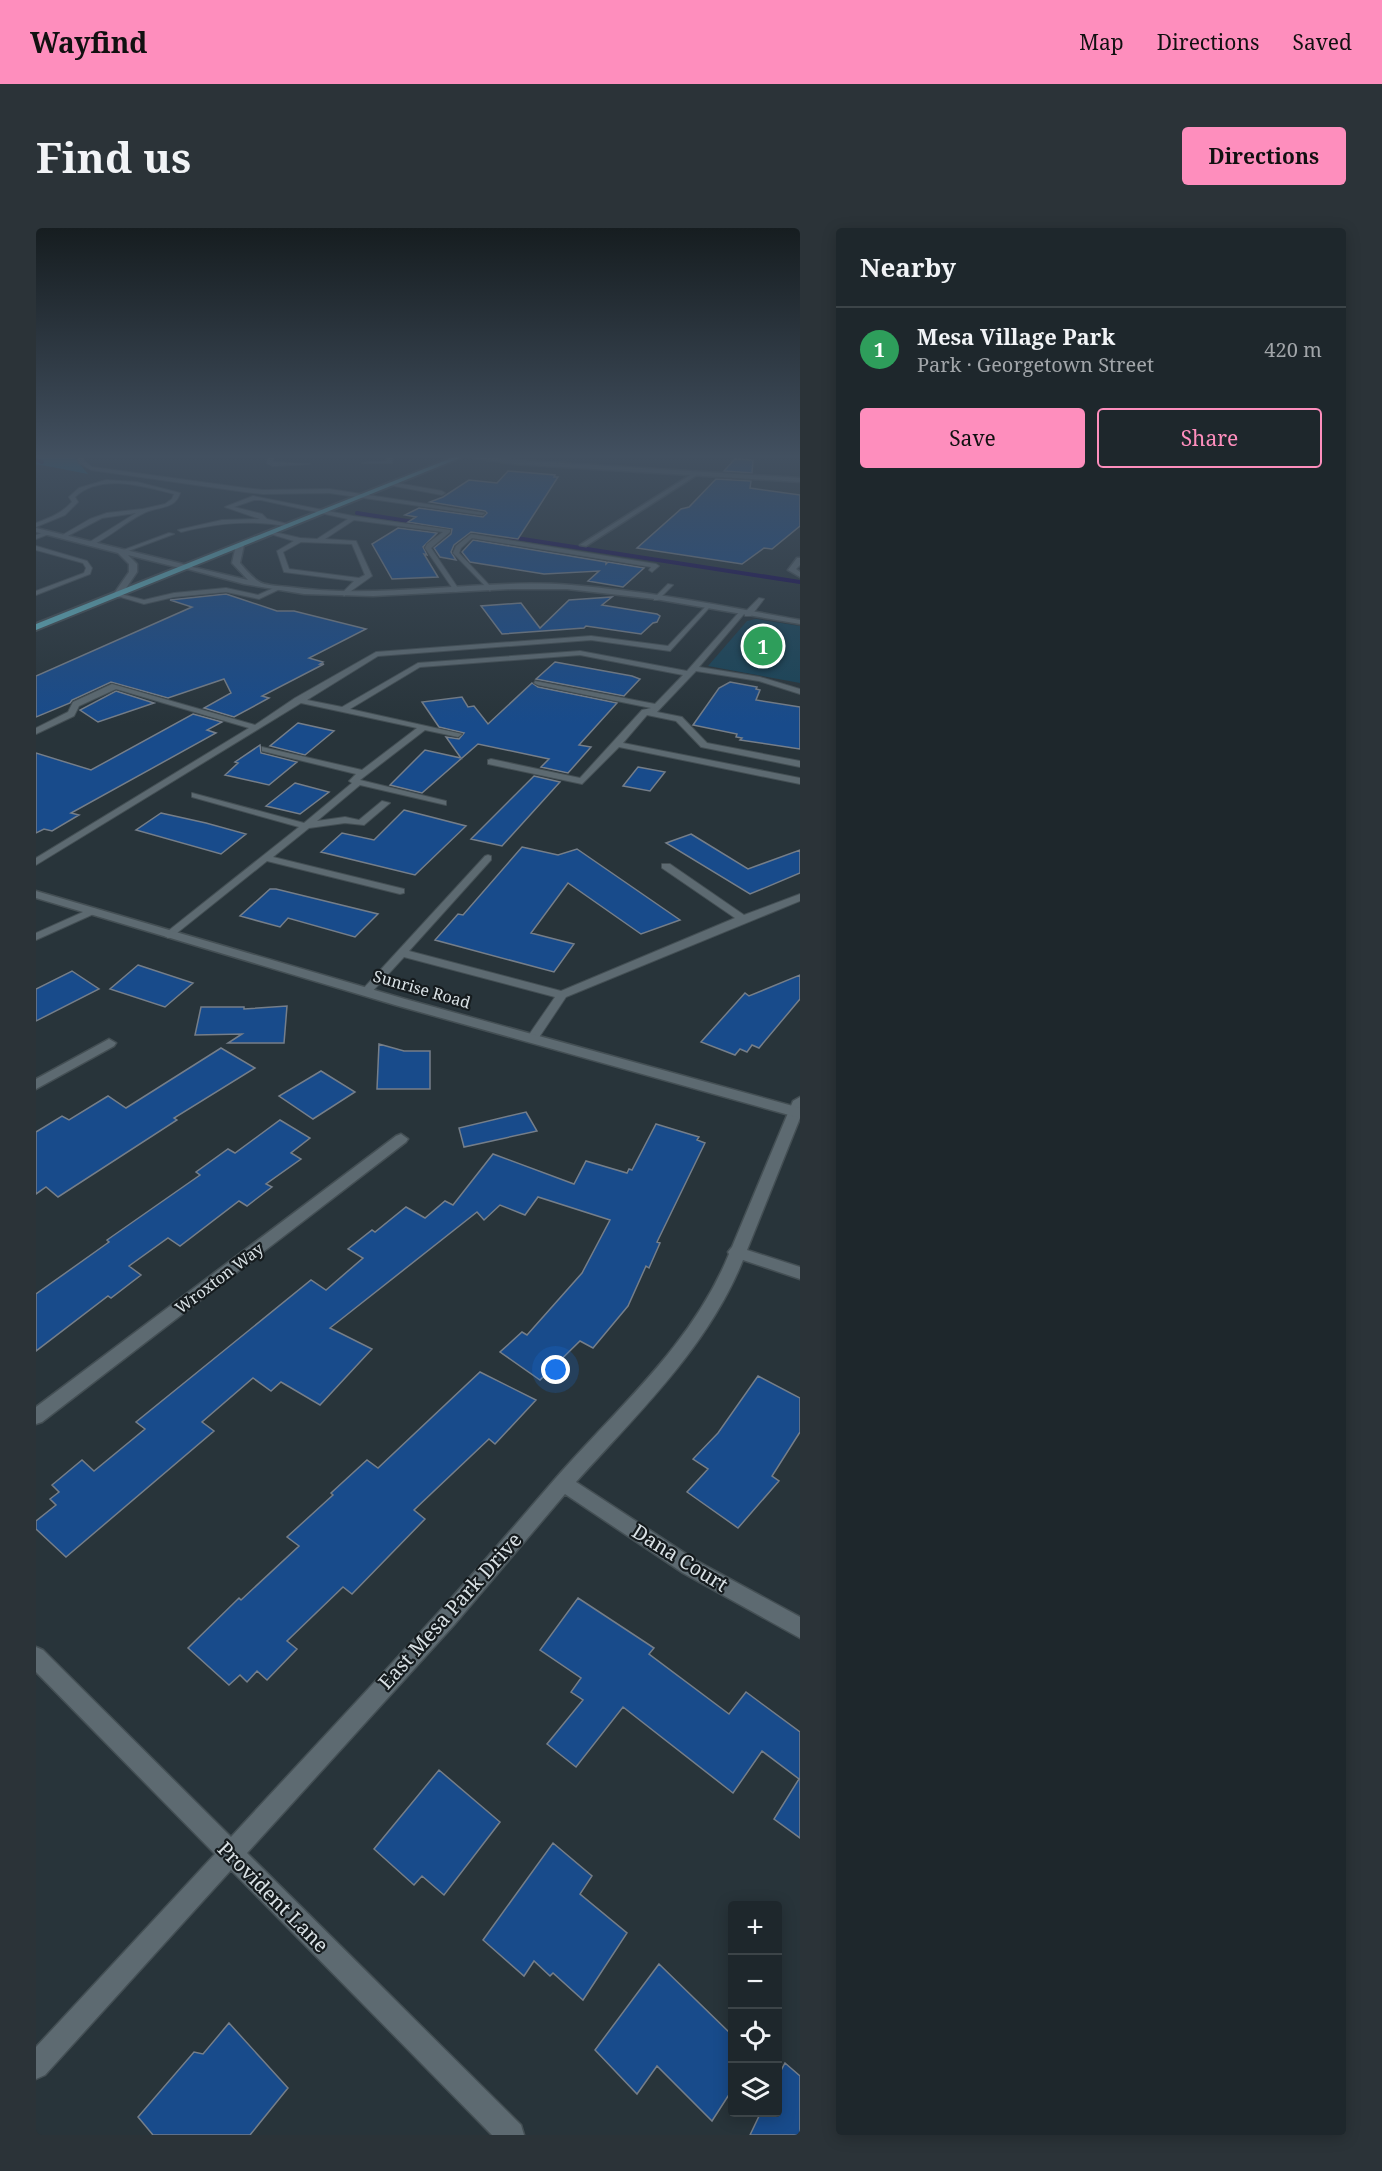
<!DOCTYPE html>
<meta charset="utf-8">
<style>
body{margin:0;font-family:"Noto Serif",serif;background:#2b3338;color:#f1f3f6}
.controls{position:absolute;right:18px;bottom:18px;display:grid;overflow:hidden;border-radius:6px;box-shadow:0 3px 15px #0003}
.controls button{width:54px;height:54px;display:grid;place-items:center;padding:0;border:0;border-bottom:2px solid #3c4448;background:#1e272c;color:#f1f3f6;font:30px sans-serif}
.you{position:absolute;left:520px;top:1142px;width:21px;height:21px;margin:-15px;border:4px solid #fff;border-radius:50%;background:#1a73e8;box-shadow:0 0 0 9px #1a73e833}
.badge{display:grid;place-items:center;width:39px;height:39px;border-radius:50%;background:#fe8ebd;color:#fff;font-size:20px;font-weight:700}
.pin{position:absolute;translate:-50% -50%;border:3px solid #fff;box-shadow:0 2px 6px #0006}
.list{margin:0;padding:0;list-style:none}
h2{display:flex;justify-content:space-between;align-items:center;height:78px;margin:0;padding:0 24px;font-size:26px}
h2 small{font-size:20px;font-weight:400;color:#a1a5a9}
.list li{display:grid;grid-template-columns:39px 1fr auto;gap:18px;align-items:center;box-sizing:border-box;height:84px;padding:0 24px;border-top:2px solid #3c4448}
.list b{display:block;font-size:22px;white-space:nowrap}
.list p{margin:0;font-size:20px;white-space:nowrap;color:#a1a5a9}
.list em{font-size:20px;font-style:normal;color:#a1a5a9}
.actions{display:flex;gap:12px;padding:18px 24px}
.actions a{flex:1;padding:14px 0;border:2px solid #fe8ebd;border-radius:6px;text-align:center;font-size:21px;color:#fe8ebd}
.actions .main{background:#fe8ebd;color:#111}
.icon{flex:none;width:33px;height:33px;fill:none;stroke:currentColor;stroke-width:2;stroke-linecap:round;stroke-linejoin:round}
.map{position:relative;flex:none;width:764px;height:1907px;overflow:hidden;border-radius:6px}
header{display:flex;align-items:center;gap:36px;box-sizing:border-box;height:84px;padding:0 30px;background:#fe8ebd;color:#111}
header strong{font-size:28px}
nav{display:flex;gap:33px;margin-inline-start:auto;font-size:21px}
.intro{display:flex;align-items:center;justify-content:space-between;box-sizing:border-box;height:144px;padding:0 36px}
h1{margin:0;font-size:42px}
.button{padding:15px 27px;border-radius:6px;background:#fe8ebd;color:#111;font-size:21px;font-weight:700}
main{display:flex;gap:36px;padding:0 36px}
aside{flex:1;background:#1e272c;border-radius:6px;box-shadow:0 3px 15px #0003}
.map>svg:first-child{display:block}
.green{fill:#194458}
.forest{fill:#056589}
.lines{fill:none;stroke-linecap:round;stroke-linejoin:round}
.stream{stroke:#180a52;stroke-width:4}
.building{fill:#184b8b;stroke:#757e89;stroke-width:1.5}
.service-casing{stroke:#444f54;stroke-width:2}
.minor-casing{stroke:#444f54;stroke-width:3}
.tertiary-casing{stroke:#444f54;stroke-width:3}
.secondary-casing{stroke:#444f54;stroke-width:3}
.trunk-casing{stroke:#444f54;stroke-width:4}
.path{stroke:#697479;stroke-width:2;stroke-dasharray:2 2;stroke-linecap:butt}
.service{fill:#5d6a71;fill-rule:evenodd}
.minor{fill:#5d6a71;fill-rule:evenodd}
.tertiary{fill:#5d6a71;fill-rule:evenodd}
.secondary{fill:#5d6a71;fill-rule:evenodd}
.trunk{fill:#60b1bd;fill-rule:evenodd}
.labels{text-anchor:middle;stroke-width:4.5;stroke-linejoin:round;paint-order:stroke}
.street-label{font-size:16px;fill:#d9e1e5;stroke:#151b1e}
.near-street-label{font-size:20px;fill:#d9e1e5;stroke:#151b1e}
</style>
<header>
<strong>Wayfind</strong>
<nav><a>Map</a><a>Directions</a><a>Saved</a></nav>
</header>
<div class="intro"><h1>Find us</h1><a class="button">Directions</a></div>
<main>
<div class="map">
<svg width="764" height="1907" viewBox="0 0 764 1907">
<rect width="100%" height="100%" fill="#28343a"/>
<path class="green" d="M720,391L764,398V455L672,438L711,393Z"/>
<path class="forest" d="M0,229H38L52,246L0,236Z"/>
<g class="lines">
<path class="stream" d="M0,232L6,234
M321,285L384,295
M474,309L764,354"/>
</g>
<path class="building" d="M699,231L717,232L716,245L688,243Z
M472,243L519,247L518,249H522L482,311L435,304L418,317L415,324L420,332L404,329L398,320L415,306L416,301L372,294L380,289L369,287L383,280L447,289L451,285L449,283L394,274L407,269L433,252L461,255Z
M680,251L715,253L714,260L764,267V298L736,321L728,320L706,336L601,320L645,281L653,279Z
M362,300L401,305L387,319L391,327L388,326L402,349L356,351L336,316Z
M437,312L570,334V336L572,334L608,340L587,359L552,353L563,343L508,346L434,334L426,324Z
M190,366L241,383H258L330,401L273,430L287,434L284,436H288L226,468L233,470L198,489L168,480L195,465L188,451L132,470L75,454L36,472L34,475L0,489V448L156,379L134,372Z
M576,369L566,377L621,386L624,388L621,394L617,395L605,406L550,398L548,400L466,406L445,378L485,375L504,400L533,372Z
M519,434L596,448L604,451L588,468L500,451Z
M694,454L721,459L720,461L724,462L720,472L764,479V521L704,512L706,510L700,509L701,506L657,497L683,460Z
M496,455L502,459L581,475L543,517L555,519L532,545L505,539L513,531L442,516L386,565L354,557L389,522L425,530L410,509L423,511L428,505L403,499L386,474L426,469L432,479L438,478L452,496Z
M80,463L118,475L62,494L44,482Z
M157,486L186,494L171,502L180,505L35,585L43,587L16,603L8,601L0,605V525L55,542Z
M262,495L298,503L269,527L234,518Z
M224,517L225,525L261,534L233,557L189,547L202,535L199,534Z
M602,539L629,544L614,563L587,558Z
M498,548L524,554L466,618L435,611Z
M259,555L293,564L264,586L230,578Z
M368,582L430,598L379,647L285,624L306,605L338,612Z
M125,585L170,595L210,606L185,626L100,602Z
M655,606L712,641L764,622V645L714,666L630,615Z
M486,619L522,627L541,621L644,692L605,706L532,655L495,705L538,716L518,744L399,712L422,686L427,687Z
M234,661H240L342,686L319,709L252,690L244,699L204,688Z
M102,737L157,755L129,779L74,761Z
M36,743L63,761L0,793V761Z
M764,747V771L723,820L716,817L711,824L704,821L699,827L665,814L709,765L713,768Z
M251,778L248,815H192L206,806L159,807L165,779H208V781Z
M343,816L368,823H394V861H341Z
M185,820L219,840L138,890L141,892L22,969L10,959L0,966V904L26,888L33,892L72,868L90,880Z
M285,843L319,864L277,891L243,868Z
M490,884L501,903L428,919L423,900Z
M244,892L274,910L255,925L265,931L230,956L236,959L211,978L203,973L144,1018L132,1010L93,1038L105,1047L75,1070L72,1068L0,1123V1066L73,1014L71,1012L164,947L160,944L192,921L199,925Z
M620,896L663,909L661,912L669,915L621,1014L624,1015L613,1040L610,1038L592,1078L557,1120L544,1113L504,1152L464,1124L486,1104L491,1107L546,1045L574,992L502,969L489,987L464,977L448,992L441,984L294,1100L336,1121L284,1177L245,1154L235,1163L217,1150L166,1194L178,1203L30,1329L0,1301V1293L20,1277L14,1271L23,1264L16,1257L46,1232L58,1243L109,1201L100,1194L275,1052L290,1062L327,1030L312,1021L336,1002L339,1004L370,979L389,990L409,973L417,977L457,926L538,956L550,933L591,945L593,941L596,942Z
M444,1144L500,1172L459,1216L453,1211L378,1282L389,1291L316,1366L307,1359L251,1413L261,1421L231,1452L221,1443L211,1454L204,1447L193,1457L152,1420L203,1370L205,1372L263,1318L251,1309L297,1267L295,1265L331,1232L342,1240Z
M722,1148L764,1170V1204L736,1248L743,1253L702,1300L651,1264L672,1241L657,1231L682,1205Z
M542,1370L618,1420L613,1426L693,1486L710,1464L764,1504V1610L738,1591L763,1551L726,1523L697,1565L587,1479L540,1539L511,1516L547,1472L535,1464L545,1450L504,1422Z
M403,1542L464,1594L408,1667L386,1648L378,1657L338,1621Z
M517,1615L556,1648L544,1666L591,1705L547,1772L517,1745L514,1748L498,1733L488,1748L447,1712Z
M623,1736L696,1807V1862L676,1893L621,1838L601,1866L559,1822Z
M193,1795L252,1860L214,1907H117L102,1889L158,1824L167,1826Z
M749,1835L764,1848V1907H714L725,1884H741V1850Z"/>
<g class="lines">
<defs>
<path id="service" d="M41,229H47L48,233L56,239L209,260L227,262L293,261L449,285L446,287L293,265L227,266L209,264L55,242L43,235Z
M232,229H238L237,234L274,236L237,238L231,235Z
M351,229H357L356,235H326L351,233Z
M70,252L101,254L144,265C139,282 122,278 108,285C89,294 73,310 54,318L52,315L100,285L66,290L28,310L23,309L54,291L71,285L107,281L129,276L136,271L138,266C107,258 64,245 39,269L42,274L29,287L0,299V295C14,290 26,285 36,274L33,269L43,260Z
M355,254L406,263L409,265L406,267L353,257Z
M217,268L317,288L414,302V304L395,320L424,363L419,364L389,320L391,316L407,304L318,292L289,311L320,313L336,348L308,368L306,365L318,353L248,344L241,323L258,313L231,305L234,303L264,310L281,311L312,291L225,272H218L198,279L226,286L231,291L256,297L253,299C216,291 182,295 145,304L142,302L186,292L224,291L189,279ZM265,314L316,316L329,347L323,350L253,341L247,324Z
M11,303L13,306L0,311V307Z
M133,305L138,306L87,325L82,324Z
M435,306L620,336L623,338L616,344L613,342L615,339L436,310L425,320L423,325L456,360L454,363L417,325L420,318Z
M0,318L51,333L56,340L54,346L0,367V363L48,345L50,340L47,335L0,322Z
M632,356L637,357L622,372H618V370Z
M242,358L244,361L223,371L190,364L138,369L108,376L78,367L81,365L108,372L138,365L190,360L222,367Z
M723,370L728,371L715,388H709V384Z
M671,377L673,378V380L634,423L555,412L342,428L271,472L306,479L382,435L544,423L651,443L705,382H708V386L663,439L724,449L764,461V466L723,453L660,443L621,484L646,489L671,515L764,533V539L665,519L640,493L611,487L587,515L764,550V556L583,519L546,556L452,536V532L455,531L544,550L606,482L615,480L502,457L498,455L499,453L619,476L647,447L544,427L384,439L314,481L426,506L422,509L389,502L324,552L410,573V577L324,557L281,593L309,589L323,592L346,573L354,575L328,597L309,595L273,600L237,629L368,661V665L364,666L231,633L136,709L132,710L127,707L263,599L156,569V565L268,595L316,555L313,553L320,546L226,523V519L326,542L381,500L265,475L0,637V630L213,500L80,461L43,478L38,488L0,506V500L32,484L37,474L76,456L219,497L259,470L340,424L555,408L632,418Z
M452,627L455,628V632L373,723L525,763L699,690L626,640V636H634L708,687L764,666V673L530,769L500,814L496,815L490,811L519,769L368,729L334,766H326V762L449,628Z
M56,680L60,681V685L0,712V705Z"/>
<path id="minor" d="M659,244L664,245L550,318L544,317Z
M204,315L208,317L204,335C209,341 216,349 222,353C228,358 245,358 253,359C347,372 441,350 535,357C612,363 688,378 764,392V396L619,371L531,361H476L337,368L268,366L208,356L144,339L148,337L212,352L196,335L200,317Z
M761,330H764V337L760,341L764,344V349L752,342Z
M73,811L80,815L78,818L0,861V851Z
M764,869V890L711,1022L764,1039V1051L707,1032C672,1119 602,1185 540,1254L661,1333L764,1389V1410L647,1345L529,1266L418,1397L211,1625L485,1897L488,1907H456L195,1642L9,1847L0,1851V1819L179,1626L0,1444V1419L7,1422L195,1609C264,1534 334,1460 402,1385C442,1341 480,1296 519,1251C582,1179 656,1117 693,1026L692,1024L696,1019L757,873Z
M365,906L372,911L370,914L6,1194L0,1196V1179L360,908Z"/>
<path id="tertiary" d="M433,229L764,250V254L478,236Z
M0,300L151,337L152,339L148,341L92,327L101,336V344L84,369H78L77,367L93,344V336L82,325L0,304Z"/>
<path id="secondary" d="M0,663L369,771L764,880V890L359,777L0,670Z"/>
<path id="trunk" d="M418,229H426L0,402V396Z"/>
</defs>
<use href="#service" class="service-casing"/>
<use href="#minor" class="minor-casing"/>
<use href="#tertiary" class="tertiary-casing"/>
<use href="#secondary" class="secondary-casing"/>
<use href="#trunk" class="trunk-casing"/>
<path class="path" d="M707,410L708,424L717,434"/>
<use href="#service" class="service"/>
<use href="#minor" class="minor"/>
<use href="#tertiary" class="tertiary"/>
<use href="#secondary" class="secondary"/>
<use href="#trunk" class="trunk"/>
</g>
<linearGradient id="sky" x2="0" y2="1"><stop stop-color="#161d20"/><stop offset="0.46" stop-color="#425060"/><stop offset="1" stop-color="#425060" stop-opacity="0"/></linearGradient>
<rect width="764" height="496" fill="url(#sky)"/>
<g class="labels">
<g class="street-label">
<text transform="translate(386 761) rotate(16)" y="6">Sunrise Road</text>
<text transform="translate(183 1050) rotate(-37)" y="6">Wroxton Way</text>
</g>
<g class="near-street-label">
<text transform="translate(644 1330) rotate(32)" y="7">Dana Court</text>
<text transform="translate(414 1383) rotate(-48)" y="7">East Mesa Park Drive</text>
<text transform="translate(237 1669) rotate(45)" y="7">Provident Lane</text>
</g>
</g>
</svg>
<div class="controls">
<button>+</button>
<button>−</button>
<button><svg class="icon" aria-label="locate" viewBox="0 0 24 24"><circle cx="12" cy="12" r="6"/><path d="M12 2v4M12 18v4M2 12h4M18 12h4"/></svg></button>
<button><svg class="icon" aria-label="layers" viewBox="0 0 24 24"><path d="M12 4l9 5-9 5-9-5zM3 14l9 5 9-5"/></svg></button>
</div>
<div class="you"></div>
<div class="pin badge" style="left:727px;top:418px;background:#2e9e5b">1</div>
</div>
<aside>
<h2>Nearby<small></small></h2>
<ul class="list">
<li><span class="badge" style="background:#2e9e5b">1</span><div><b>Mesa Village Park</b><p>Park · Georgetown Street</p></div><em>420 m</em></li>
</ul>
<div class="actions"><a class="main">Save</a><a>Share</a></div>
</aside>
</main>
